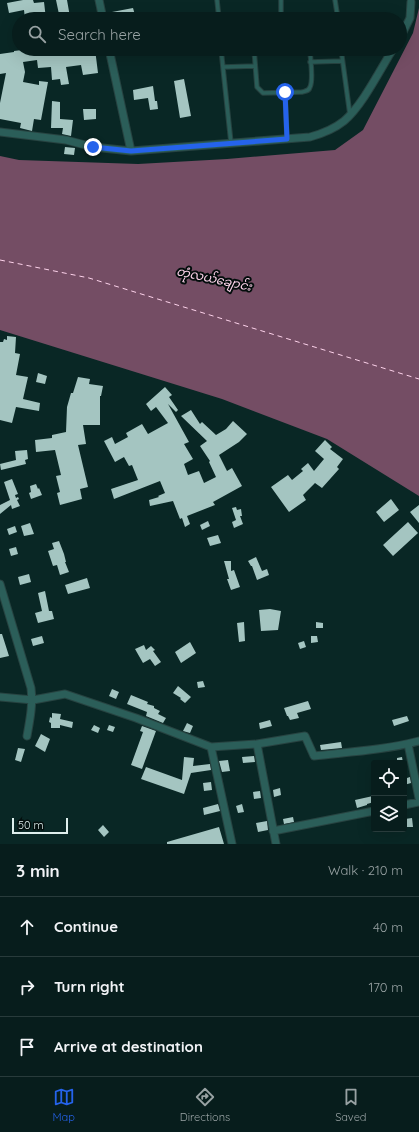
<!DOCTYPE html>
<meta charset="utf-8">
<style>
body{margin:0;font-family:Quicksand,"Noto Sans Myanmar",sans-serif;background:#102625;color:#f1f3f6}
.controls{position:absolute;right:12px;bottom:12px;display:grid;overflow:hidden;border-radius:4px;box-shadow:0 4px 16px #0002}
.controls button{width:36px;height:36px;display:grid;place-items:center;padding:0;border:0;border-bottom:1px solid #283b3b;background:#071d1c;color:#f1f3f6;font:20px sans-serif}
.scale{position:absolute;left:12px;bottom:10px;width:56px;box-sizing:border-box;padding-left:4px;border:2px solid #deefed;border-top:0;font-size:11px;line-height:14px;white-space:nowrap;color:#deefed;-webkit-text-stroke:3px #030d0c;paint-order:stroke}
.stop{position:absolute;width:12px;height:12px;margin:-9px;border:3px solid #2563eb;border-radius:50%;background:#fff}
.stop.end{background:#2563eb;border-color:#fff;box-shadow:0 1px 4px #0008}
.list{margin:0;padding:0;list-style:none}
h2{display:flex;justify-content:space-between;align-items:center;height:52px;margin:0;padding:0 16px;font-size:17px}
h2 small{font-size:13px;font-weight:400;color:#98a2a3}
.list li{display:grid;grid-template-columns:26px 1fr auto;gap:12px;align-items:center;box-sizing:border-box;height:60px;padding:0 16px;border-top:1px solid #283b3b}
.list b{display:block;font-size:15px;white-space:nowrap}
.list em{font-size:13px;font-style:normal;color:#98a2a3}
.icon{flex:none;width:22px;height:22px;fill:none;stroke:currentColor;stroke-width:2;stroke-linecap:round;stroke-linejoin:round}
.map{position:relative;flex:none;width:419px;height:844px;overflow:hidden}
.search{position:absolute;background:#071d1c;box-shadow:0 4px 16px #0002;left:12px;right:12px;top:12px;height:44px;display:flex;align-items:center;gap:10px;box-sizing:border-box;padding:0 14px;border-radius:22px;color:#98a2a3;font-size:15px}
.sheet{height:232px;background:#071d1c}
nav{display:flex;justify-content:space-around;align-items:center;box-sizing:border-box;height:56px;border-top:1px solid #283b3b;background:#071d1c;font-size:11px;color:#98a2a3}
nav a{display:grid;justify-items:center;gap:2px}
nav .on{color:#2563eb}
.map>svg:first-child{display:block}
.water{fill:#744d64}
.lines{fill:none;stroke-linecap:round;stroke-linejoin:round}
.ferry{stroke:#fdd3eb;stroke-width:1;stroke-dasharray:5 4;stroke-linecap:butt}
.building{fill:#a4c5c1}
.lane-casing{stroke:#274341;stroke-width:5.5}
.street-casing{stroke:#274341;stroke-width:9}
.lane{stroke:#2b5e59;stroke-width:3.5}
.street{stroke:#2b5e59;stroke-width:7}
.route{stroke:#2563eb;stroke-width:5}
.labels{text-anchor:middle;stroke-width:4;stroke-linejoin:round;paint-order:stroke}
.water-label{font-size:12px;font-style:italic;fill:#fdd3eb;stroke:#030d0c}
</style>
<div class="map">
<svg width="419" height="844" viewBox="0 0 419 844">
<rect width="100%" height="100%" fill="#092725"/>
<path class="water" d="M419,8V496L327,439L222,399L0,330V156L19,160L138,164L227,159L335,150L363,130L413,33Z"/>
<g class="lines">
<path class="ferry" d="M0,260L89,278L419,379"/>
</g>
<path class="building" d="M23,0H33L34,3L44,2L46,19H25L24,10L9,13L7,3Z
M56,0H67L70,17L60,19Z
M133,8L135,15L114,19L112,12Z
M36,49H95L98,73L83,75L81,65L66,67L69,84L61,85L60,79L52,80L51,67L38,68L37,60L23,62L25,72L23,82L39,85V81L48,82L41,120L34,119L32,131L20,128L21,123L0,119V103L6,73L0,74V54L14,52V51L22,50V51Z
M184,79L191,116L180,118L174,81Z
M153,86L155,101H157L158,109L150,110L148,98L134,100L133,90Z
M52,101L60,102V119L73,120L71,136L62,134L63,128H51Z
M83,109H96V119L84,120Z
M65,147L75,148L74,155L64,154Z
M7,336L16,337L15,353L20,354L16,375L28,377L23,399L40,403L39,411L16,407L12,423L0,420V342H3L4,339L7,340Z
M38,373L47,376L45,384L36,382Z
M78,377L90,379L89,384L103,386L101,396H100V425H83L86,444L78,445L88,487L80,489L82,499L60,505L57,493L60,492L56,476L61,475L55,450L36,452L35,440L52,438V435L66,432L67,407L71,393H73Z
M165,387L172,395L169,397L178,410L176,412L168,404L189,442L184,444L193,459L184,464L188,475L199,471L204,483L216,477L209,462L210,461L200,446L207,441L181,416L191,410L200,424L202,422L216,435L226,429L233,421L247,434L239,442L219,455L227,471L232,468L242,486L213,502L215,505L187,516L190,524L185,527L182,518L180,519L173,501L150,506L149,500L159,497L158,496L165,493L160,481L114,499L111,489L138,480L132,465L129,466L124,457L115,462L104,441L112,437L115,444L128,437L126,433L142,424L148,434L168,423L156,407L151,411L146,404Z
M325,440L332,447L330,449L343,459L337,467L339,469L322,488L315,483L303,495L306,500L289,512L271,487L288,475L292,480L303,471L301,469L308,463L314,471L324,459L315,451Z
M27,450L28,459L25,460L26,464L1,470L0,464L16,460L15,451Z
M12,479L18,494L15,495L16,498L18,497L19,499L17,500L20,506L12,509L11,505L0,514V505L10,500L4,482Z
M36,484L38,489L39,488L42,495L31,499L29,493L31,492L30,486Z
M391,499L399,510L384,522L376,512Z
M419,505V523L410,512Z
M236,507L237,510L241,509L242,516H240L243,524L234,528L232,522L236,520L232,508Z
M208,521L210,526L202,530L200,525Z
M408,522L418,533L393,556L383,545Z
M30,523L34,534L24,536L21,526Z
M15,526L17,532L9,535L7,529Z
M218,535L221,543L210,546L207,538Z
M59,541L64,554L66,562H65L69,572L60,575L57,565L53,566L48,551L54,549L52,543Z
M16,547L18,554L11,556L9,549Z
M256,557L262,571L267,569L269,575L257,580L252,566H251L248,561Z
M224,561H231V571L234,570L240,587L231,590L227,579H229Z
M29,574L31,582L20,585L18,577Z
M87,578L90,588L68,594L65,585Z
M45,591L49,611H52L54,619L38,623L35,613L42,611L38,593Z
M270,609L281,611L278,630L261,631L259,610Z
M244,622L245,641L239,642L237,623Z
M316,622L323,623V628H316Z
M0,634H2L9,656L0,658Z
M42,636L44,643L33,646L31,639Z
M311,636H317L318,642L311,643Z
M304,641L306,647L300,649L298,643Z
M190,642L196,653L181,663L175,652Z
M144,645L146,650L151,646L155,650L153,651L161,662L155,666L150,659L143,663L135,649Z
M203,681L205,687L198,688L197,682Z
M178,686L191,697L185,703L180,699L181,698L173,693Z
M112,689L119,692L116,699L109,696Z
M131,695L148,702L147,704L154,706V708L160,711L158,714L166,718L163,723L146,716L147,712L127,704Z
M308,701L311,709L297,713L299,718L290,720L288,716H287L284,708Z
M52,713L61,714L60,719L73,722L72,728L60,725V728H51V723L49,722L50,717L52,718Z
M407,716L409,721L394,726L392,720Z
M270,720L272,726L260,729L259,723Z
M187,723L193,726L190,733L183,731Z
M94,725L100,728L98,733L91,730Z
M109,725L115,727L113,732L107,730Z
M142,726L156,731L142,769L131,765L143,732L140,731Z
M41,734L50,739L45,752L35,746Z
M341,742L342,748L321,750L320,745Z
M18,748L25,749L21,762L15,760Z
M254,756L255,762L243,763L242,757Z
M184,757L194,758L193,766L210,764L211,770L191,773L184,794L141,779L146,767L182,780Z
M402,757L403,763H397V758Z
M228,760L230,771L222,772L219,761Z
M410,777L411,783L404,785V779Z
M211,782L212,790L204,791L203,783Z
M280,788L281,795L274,797L273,790Z
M260,791L261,798L254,799L253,792Z
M373,796L374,802L367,804V805L357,808L355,800Z
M218,804L220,811L204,815L203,808Z
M242,804L244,812L238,813L236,806Z
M293,817L294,822L284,824L283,819Z
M412,818L413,827H406L405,819Z
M267,821L268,830L258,832L256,823Z
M103,825L109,832L104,837L98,830Z
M219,827L224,844H167V842Z"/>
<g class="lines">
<defs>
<path id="lane" d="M217,0L219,19
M281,0V19
M335,0L338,19
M221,49L231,143
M254,49L257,87L263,93L302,92C306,91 309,91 310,87C314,80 310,58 310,49
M341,49L350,115
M310,62L342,61
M223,67L255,66
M285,92L287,139"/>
<path id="street" d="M99,0L103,19
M400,38L410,18L411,2
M109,49L131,151
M0,132L66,140L93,147L131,151L310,137C321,134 334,129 344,121C362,106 380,70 393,49
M0,584L31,688C33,705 30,719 27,736
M0,697L33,700L65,694L136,718L211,747L257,744L305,736L314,756C349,752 385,750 419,741
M257,744L276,844
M408,744L419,798
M211,747L232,844
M404,805L419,802
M273,831L374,811"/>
</defs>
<use href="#lane" class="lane-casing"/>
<use href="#street" class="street-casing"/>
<use href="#lane" class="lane"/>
<use href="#street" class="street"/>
</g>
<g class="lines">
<path class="route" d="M93,147L131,151L287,139L285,92"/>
</g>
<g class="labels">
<g class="water-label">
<text transform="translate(214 279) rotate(12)" y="4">တုံလယ်ချောင်း</text>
</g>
</g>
</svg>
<div class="controls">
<button><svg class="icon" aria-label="locate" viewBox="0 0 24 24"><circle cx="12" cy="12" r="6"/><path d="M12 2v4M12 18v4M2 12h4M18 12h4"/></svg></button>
<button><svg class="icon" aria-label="layers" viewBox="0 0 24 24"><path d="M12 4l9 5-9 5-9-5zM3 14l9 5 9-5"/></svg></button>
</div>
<div class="scale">50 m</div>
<div class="stop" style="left:285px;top:92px"></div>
<div class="stop end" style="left:93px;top:147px"></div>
<div class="search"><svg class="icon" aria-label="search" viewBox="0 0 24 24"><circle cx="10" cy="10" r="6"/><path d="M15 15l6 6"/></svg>Search here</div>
</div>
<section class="sheet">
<h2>3 min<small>Walk · 210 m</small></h2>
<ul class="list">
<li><svg class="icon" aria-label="ahead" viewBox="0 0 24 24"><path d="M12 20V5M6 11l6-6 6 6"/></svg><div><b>Continue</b></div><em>40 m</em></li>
<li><svg class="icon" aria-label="right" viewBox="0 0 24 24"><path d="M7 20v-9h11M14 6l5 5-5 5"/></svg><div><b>Turn right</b></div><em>170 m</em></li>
<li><svg class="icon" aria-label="arrive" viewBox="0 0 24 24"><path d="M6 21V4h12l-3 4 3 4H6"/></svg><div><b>Arrive at destination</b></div></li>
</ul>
</section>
<nav>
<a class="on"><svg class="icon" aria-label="map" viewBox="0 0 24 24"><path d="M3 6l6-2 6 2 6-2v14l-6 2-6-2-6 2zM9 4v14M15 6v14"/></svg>Map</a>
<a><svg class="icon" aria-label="directions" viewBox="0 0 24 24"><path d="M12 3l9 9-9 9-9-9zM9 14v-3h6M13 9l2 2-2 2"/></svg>Directions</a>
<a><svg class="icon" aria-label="saved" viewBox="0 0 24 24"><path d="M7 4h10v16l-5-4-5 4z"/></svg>Saved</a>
</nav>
